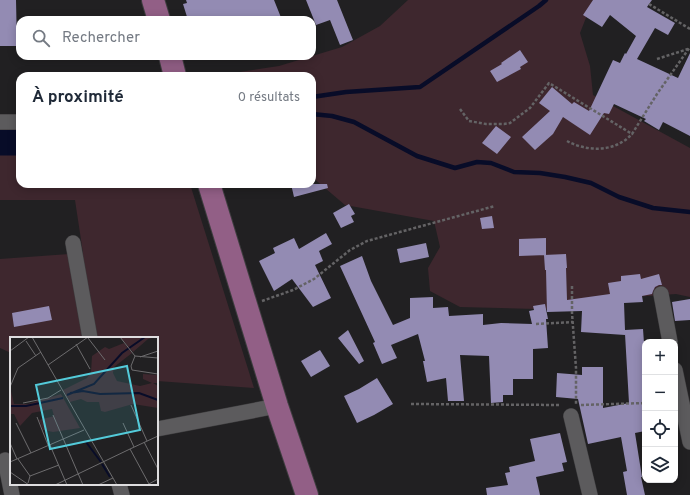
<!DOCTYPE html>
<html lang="fr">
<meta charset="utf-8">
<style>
body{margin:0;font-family:Overpass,sans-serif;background:#f6f6f7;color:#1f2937}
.controls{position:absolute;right:12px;bottom:12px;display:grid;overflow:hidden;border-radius:8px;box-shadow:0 2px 10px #0003}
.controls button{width:36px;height:36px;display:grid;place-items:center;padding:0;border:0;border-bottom:1px solid #e0e1e3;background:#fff;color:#1f2937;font:20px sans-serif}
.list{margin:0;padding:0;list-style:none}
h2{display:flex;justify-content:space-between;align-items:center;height:52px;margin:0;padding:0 16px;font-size:17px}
h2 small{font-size:13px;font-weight:400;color:#747a83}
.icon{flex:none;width:22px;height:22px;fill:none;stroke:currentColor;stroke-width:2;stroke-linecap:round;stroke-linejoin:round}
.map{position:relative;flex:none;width:690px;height:495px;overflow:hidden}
.search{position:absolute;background:#fff;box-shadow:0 2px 10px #0003;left:16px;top:16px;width:300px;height:44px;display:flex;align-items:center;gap:10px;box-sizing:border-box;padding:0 14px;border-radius:12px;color:#747a83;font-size:15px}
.panel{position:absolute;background:#fff;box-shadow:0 2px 10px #0003;left:16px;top:72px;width:300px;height:116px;border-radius:12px}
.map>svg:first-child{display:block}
.green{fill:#3e272e}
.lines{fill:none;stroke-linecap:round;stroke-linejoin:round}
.stream{stroke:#080c28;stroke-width:4.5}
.river{stroke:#080c28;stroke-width:27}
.building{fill:#938bb3}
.minor-casing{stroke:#3e3d3f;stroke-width:16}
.primary-casing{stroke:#3e3d3f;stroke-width:24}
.path{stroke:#646365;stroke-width:2.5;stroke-dasharray:3 2;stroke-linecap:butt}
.minor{stroke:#5c5b5d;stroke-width:15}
.primary{stroke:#925f86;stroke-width:22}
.inset-river{fill:none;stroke:#080c28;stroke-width:2}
.inset-road{fill:none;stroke:#6d6c6e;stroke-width:1}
.view{fill:#53cbda;fill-opacity:0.15;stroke:#53cbda;stroke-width:2}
.inset-edge{fill:none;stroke:#dedddf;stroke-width:2}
</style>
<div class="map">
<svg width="690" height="495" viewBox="0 0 690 495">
<rect width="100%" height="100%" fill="#212022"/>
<path class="green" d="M408,0H593L580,33L590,66L593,95L690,148V297L676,294L605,299L574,310L460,307L430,291L428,268L440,247L434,221L345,205L312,177V76H214L279,66L342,47L380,26Z
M20,118V184H190L254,388L157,381V338H11V353L0,348V259L83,253L75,200H0V120Z"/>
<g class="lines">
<path class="stream" d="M312,97L346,92L420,87L539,6L546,0
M312,114L332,116L354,122L417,156L455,168L477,162L491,163L514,172L540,173L565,177L591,183L619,197L653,208L690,212"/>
<path class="river" d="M0,142H20"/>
</g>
<path class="building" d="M0,0H16L17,46H0Z
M186,0H274L282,20H188L183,4L187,3Z
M306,0H337L353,40L340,45L330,20L316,25Z
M593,0H652L647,7L675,23L668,35L655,28L637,59L678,78L690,53V136L663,122L659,130L644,121L646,119L614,104L609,114L604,113L590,135L563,117L553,134L535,150L522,137L550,111L539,103L552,87L572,104L574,102L589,111L613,60L620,63L625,53L626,54L636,36L610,15L602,27L583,15Z
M520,50L528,62L520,67L521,69L497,82L490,71L502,64L501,63Z
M496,126L511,137L497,154L482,143Z
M291,184H327L328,188L294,197Z
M349,204L355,214L351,216L354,222L341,228L333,213Z
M492,216L494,228L482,229L480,218Z
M326,233L332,244L319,251L323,261L315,265L331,298L313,307L292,279L274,291L259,261L275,253L273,248L294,238L299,249Z
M546,238V255L519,256V239Z
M426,243L429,257L400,263L397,249Z
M566,254L567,268H566L567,300L610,294L608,283L621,281V276L640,274L641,279L659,274L662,285H659L655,287L653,291L652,294L642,296L643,302L624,303L625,330L643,329L644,343H645V431L635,433L642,477H641L645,495H627L623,472L627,471L621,437L588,444L578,399L556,397L557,373L582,375V367H603V408L629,403L625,334V335L581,332L582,311L547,312L546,270H545L544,255Z
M362,256L371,281L393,325L410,318V298L433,297V308L448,307L449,316L483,314V325L501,323L532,324L529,311L534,310L533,306L545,304L548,319H546L548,348L533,349V379H513V395H503V402L491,403L489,356L460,355L464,401H448L446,378L427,382L423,361H425L418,334L391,345L397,358L382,364L373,343L375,342L340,266Z
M690,299V320L675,321L672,302Z
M49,306L52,320L14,327L12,313Z
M348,330L364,361L359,364L338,338Z
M320,350L330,366L311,377L301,361Z
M377,378L393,404L374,415L357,423L344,396L359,389Z
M560,433L567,462L562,463L564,471L536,477L540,495H487L486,488L508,485L505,473L510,472L509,467L535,461L530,439Z"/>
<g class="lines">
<defs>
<path id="minor" d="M0,122H20
M73,243L90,338
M661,294L670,342
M675,370L690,442
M571,416L590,495
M157,429L277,406
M5,460L12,495
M119,484L122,495"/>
<path id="primary" d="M153,0L159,20
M170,56L175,76
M209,184L277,406L307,495"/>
</defs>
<use href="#minor" class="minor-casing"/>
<use href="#primary" class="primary-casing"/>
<path class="path" d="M649,4L690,29
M657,59L688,49
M460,109L469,121L486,124H504L510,123L530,108L549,83L632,134L657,94L690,47
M567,141C583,150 606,152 622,142C626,140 629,137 632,134
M572,286V313L576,368V404
M262,301L293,290L314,279L350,250L367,241L495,206
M536,324L573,322
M411,404L561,405
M581,405L645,403"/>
<use href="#minor" class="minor"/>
<use href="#primary" class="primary"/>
</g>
<g transform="translate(10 337)">
<rect width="148" height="148" fill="#212022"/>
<path d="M110,0H146L138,2L123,15ZM114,6L122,16L104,30L103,36L107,44L130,49L142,46L133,42V37L148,38V46H143L148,49V71L123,67L95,75L91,74L89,65H77L71,62L60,65L53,53L77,41L81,35L82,19L95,10L99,12ZM0,50L4,67H18L51,57L70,91L43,95L33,93L29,83L44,79L42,72L22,76L10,89L4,77H0Z" fill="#3e272e"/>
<path class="inset-river" d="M60,56L73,54L90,57L129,56L148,63M57,58L84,47L112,16L135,0M0,69H16L53,61M76,105L91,125M92,127L100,140"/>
<path class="inset-road" d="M22,0L107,148M110,0L125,19L148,21M78,1L95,23M16,4L26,19M66,7L80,32M0,14L19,0M125,19L121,29L122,33L148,37M130,20L148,14M38,28L78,0M0,50L8,31L31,15M13,66L38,61L51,53M121,68L137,104M43,78L73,148M27,80L38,108M6,86L21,116M113,86L124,110M134,105L148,132M0,106L7,122M40,108L57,148M8,122L20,139M0,125L74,93M0,135L19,148M18,146L20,139L49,128M139,147L120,112L148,99M45,148L120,112M88,148L103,141M137,148L148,142"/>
<path class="view" d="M117,29L130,93L40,112L26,48Z"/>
<rect width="148" height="148" class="inset-edge"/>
</g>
</svg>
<div class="controls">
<button>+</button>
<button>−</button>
<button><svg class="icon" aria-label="locate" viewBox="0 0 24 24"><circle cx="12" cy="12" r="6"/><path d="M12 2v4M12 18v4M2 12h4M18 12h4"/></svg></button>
<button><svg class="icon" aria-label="layers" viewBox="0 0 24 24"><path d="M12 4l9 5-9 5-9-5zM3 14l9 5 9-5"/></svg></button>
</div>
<div class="search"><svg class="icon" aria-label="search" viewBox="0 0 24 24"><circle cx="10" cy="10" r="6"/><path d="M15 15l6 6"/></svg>Rechercher</div>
<section class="panel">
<h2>À proximité<small>0 résultats</small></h2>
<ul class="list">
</ul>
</section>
</div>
